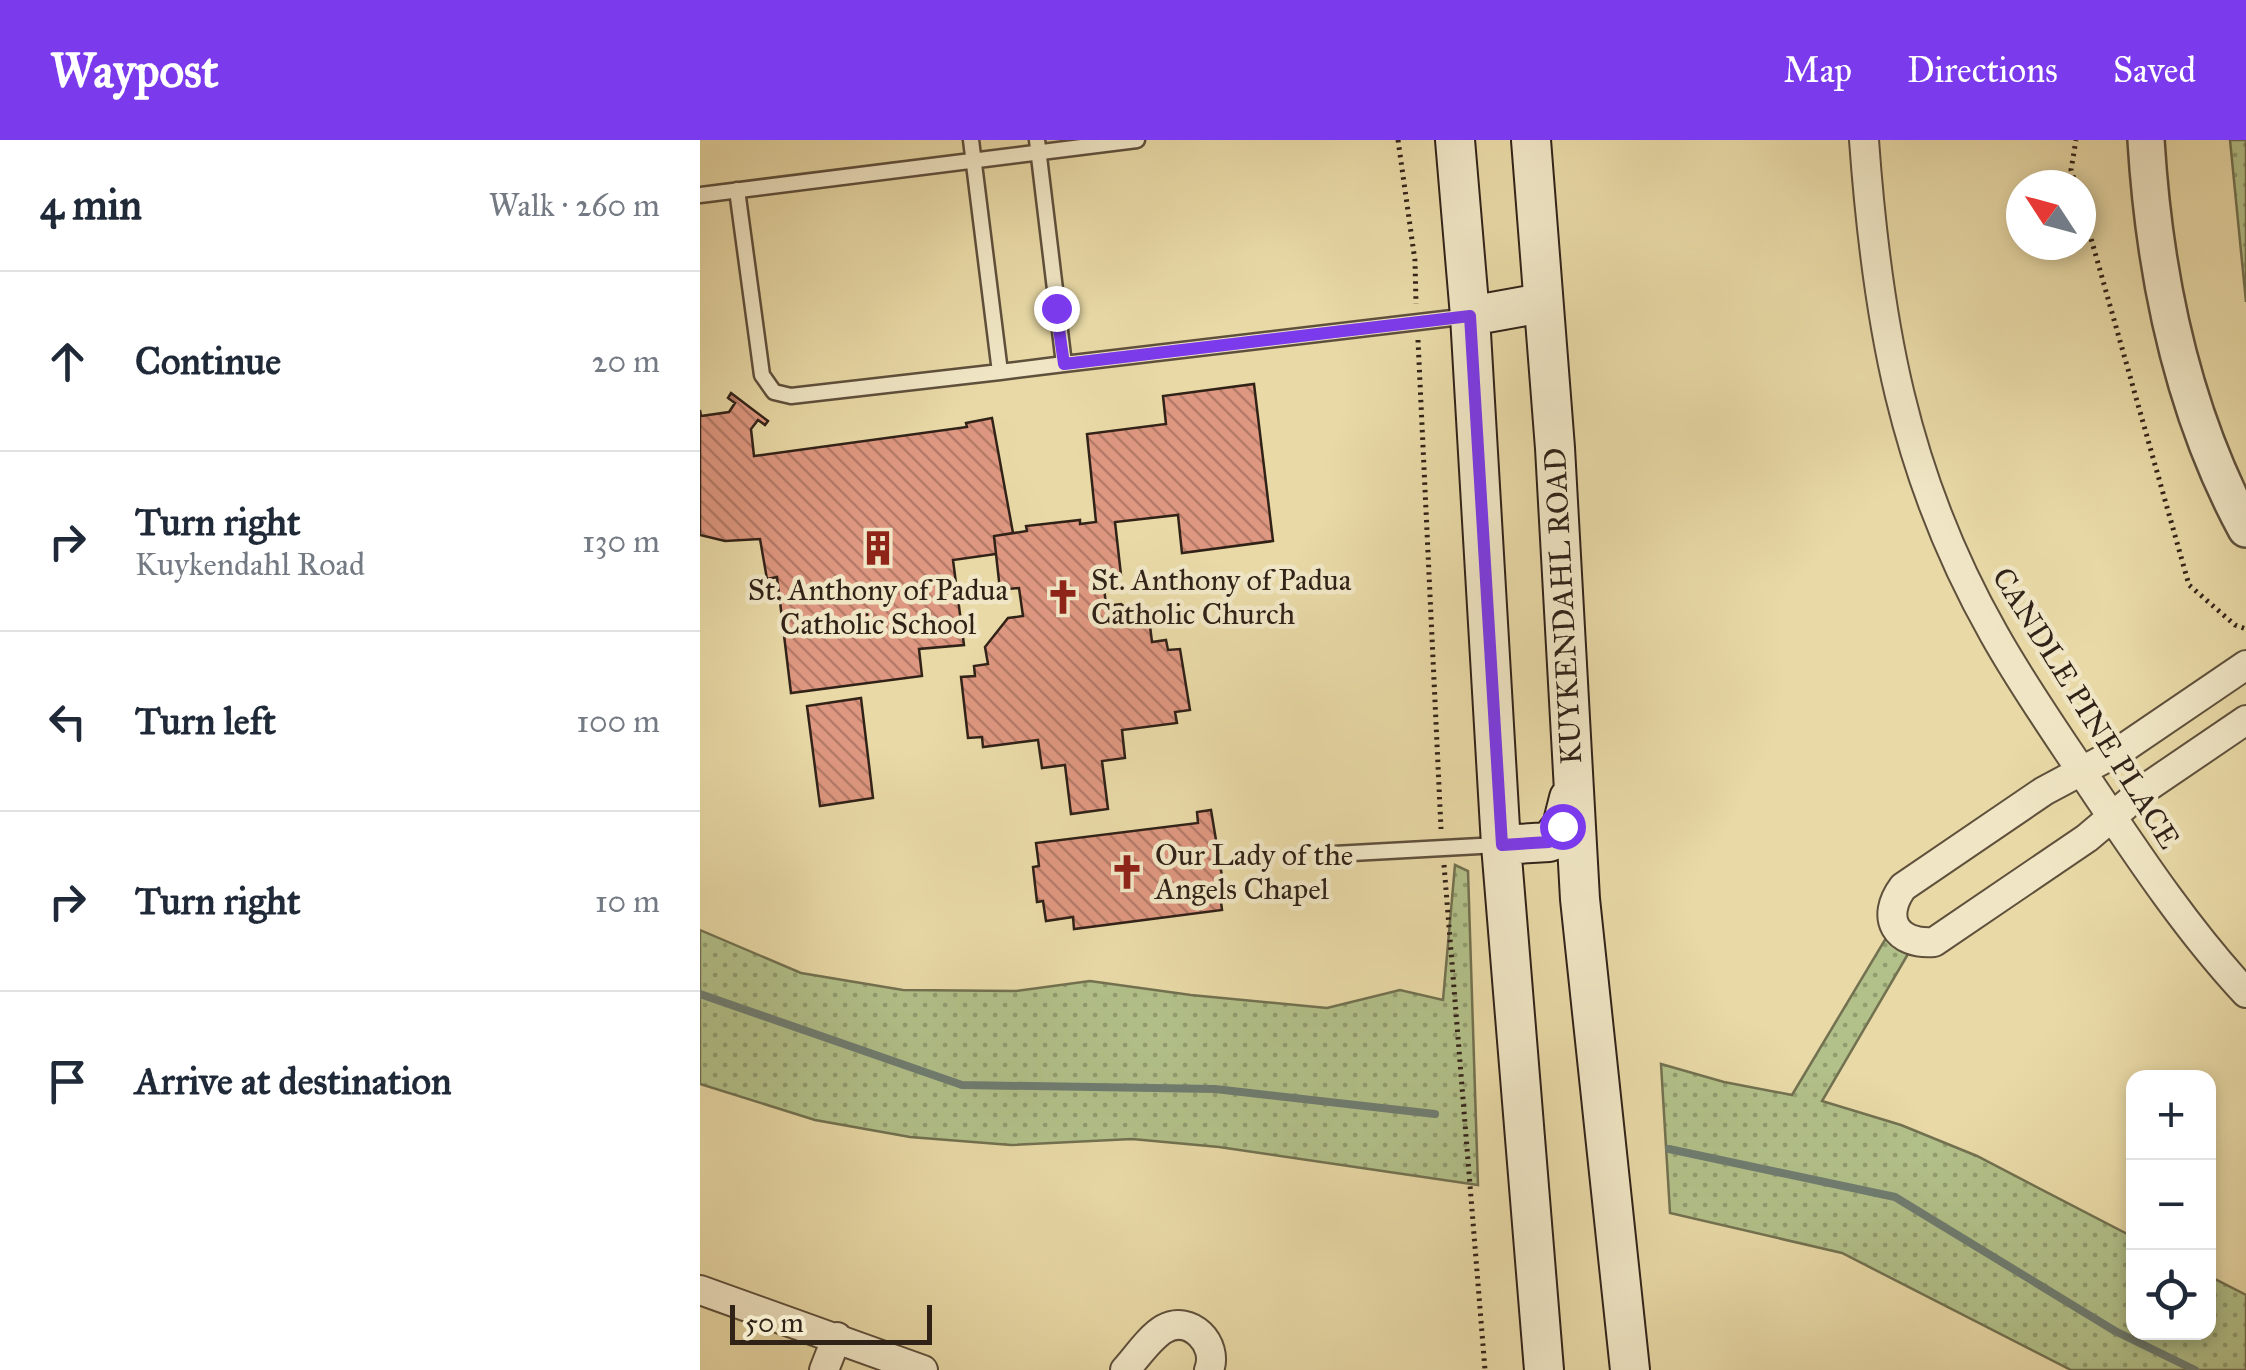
<!DOCTYPE html>
<meta charset="utf-8">
<style>
body{margin:0;font-family:"IM FELL Great Primer",serif;background:#f6f6f7;color:#1f2937}
.controls{position:absolute;right:30px;bottom:30px;display:grid;overflow:hidden;border-radius:20px;box-shadow:0 5px 15px #0003}
.controls button{width:90px;height:90px;display:grid;place-items:center;padding:0;border:0;border-bottom:2px solid #e0e1e3;background:#fff;color:#1f2937;font:50px sans-serif}
.compass{position:absolute;left:1306px;top:30px;width:90px;height:90px;border-radius:50%;background:#fff;box-shadow:0 5px 15px #0003;rotate:306deg}
.scale{position:absolute;left:30px;bottom:25px;width:202px;box-sizing:border-box;padding-left:10px;border:5px solid #312218;border-top:0;font-size:28px;line-height:35px;white-space:nowrap;color:#312218;-webkit-text-stroke:8px #f0e6c5;paint-order:stroke}
.stop{position:absolute;width:30px;height:30px;margin:-22px;border:8px solid #7c3aed;border-radius:50%;background:#fff}
.stop.end{background:#7c3aed;border-color:#fff;box-shadow:0 2px 10px #0008}
.list{margin:0;padding:0;list-style:none}
h2{display:flex;justify-content:space-between;align-items:center;height:130px;margin:0;padding:0 40px;font-size:42px}
h2 small{font-size:32px;font-weight:400;color:#747a83}
.list li{display:grid;grid-template-columns:65px 1fr auto;gap:30px;align-items:center;box-sizing:border-box;height:180px;padding:0 40px;border-top:2px solid #e0e1e3}
.list b{display:block;font-size:38px;white-space:nowrap}
.list p{margin:0;font-size:32px;white-space:nowrap;color:#747a83}
.list em{font-size:32px;font-style:normal;color:#747a83}
.icon{flex:none;width:55px;height:55px;fill:none;stroke:currentColor;stroke-width:2;stroke-linecap:round;stroke-linejoin:round}
.map{position:relative;flex:none;width:1546px;height:1230px;overflow:hidden}
header{display:flex;align-items:center;gap:60px;box-sizing:border-box;height:140px;padding:0 50px;background:#7c3aed;color:#fff}
header strong{font-size:48px}
nav{display:flex;gap:55px;margin-inline-start:auto;font-size:35px}
main{display:flex}
aside{flex:1;background:#fff}
.map>svg:first-child{display:block}
.grass{fill:url(#grass-dots);stroke:#727150;stroke-width:2.5}
.lines{fill:none;stroke-linecap:round;stroke-linejoin:round}
.stream{stroke:#6f7d71;stroke-width:8}
.building{fill:url(#building-back-hatch);stroke:#312218;stroke-width:2.5}
.service-casing{stroke:#5f503c;stroke-width:19}
.minor-casing{stroke:#5f503c;stroke-width:32}
.tertiary-casing{stroke:#5f503c;stroke-width:40}
.secondary-casing{stroke:#312218;stroke-width:42}
.path{stroke:#312218;stroke-width:5;stroke-dasharray:2.5 5;stroke-linecap:butt}
.service{stroke:#f0e6c5;stroke-width:14}
.minor{stroke:#f0e6c5;stroke-width:28}
.tertiary{stroke:#f0e6c5;stroke-width:35}
.secondary{stroke:#f0e6c5;stroke-width:38}
.route{stroke:#7c3aed;stroke-width:12}
.labels{text-anchor:middle;stroke-width:9;stroke-linejoin:round;paint-order:stroke}
.poi-label{font-size:30px;fill:#312218;stroke:#f0e6c5;text-anchor:start}
.street-label{font-size:30px;fill:#312218;stroke:#f0e6c5}
</style>
<header>
<strong>Waypost</strong>
<nav><a>Map</a><a>Directions</a><a>Saved</a></nav>
</header>
<main>
<aside>
<h2>4 min<small>Walk · 260 m</small></h2>
<ul class="list">
<li><svg class="icon" aria-label="ahead" viewBox="0 0 24 24"><path d="M12 20V5M6 11l6-6 6 6"/></svg><div><b>Continue</b></div><em>20 m</em></li>
<li><svg class="icon" aria-label="right" viewBox="0 0 24 24"><path d="M7 20v-9h11M14 6l5 5-5 5"/></svg><div><b>Turn right</b><p>Kuykendahl Road</p></div><em>130 m</em></li>
<li><svg class="icon" aria-label="left" viewBox="0 0 24 24"><path d="M17 20v-9H6M10 6l-5 5 5 5"/></svg><div><b>Turn left</b></div><em>100 m</em></li>
<li><svg class="icon" aria-label="right" viewBox="0 0 24 24"><path d="M7 20v-9h11M14 6l5 5-5 5"/></svg><div><b>Turn right</b></div><em>10 m</em></li>
<li><svg class="icon" aria-label="arrive" viewBox="0 0 24 24"><path d="M6 21V4h12l-3 4 3 4H6"/></svg><div><b>Arrive at destination</b></div></li>
</ul>
</aside>
<div class="map">
<svg width="1546" height="1230" viewBox="0 0 1546 1230">
<defs>
<pattern id="grass-dots" width="8" height="8" patternUnits="userSpaceOnUse" patternTransform="scale(2.5)"><rect width="8" height="8" fill="#b2c089"/><path d="M2 2h.1M6 6h.1" fill="none" stroke="#919c6f" stroke-width="1.8" stroke-linecap="round"/></pattern>
<pattern id="building-back-hatch" width="6" height="6" patternUnits="userSpaceOnUse" patternTransform="scale(2.5)"><rect width="6" height="6" fill="#de9780"/><path d="M-1 5l2 2M0 0l6 6M5-1l2 2" fill="none" stroke="#b57b68"/></pattern>
</defs>
<rect width="100%" height="100%" fill="#e8d9a6"/>
<filter id="stains"><feTurbulence type="fractalNoise" baseFrequency=".002" numOctaves="4"/><feColorMatrix values="0 0 0 0 .2 0 0 0 0 .09 0 0 0 0 .02 0 0 0 .5 -.17"/></filter>
<radialGradient id="worn" r=".72"><stop offset=".6" stop-color="#630" stop-opacity="0"/><stop offset="1" stop-color="#630" stop-opacity=".3"/></radialGradient>
<path class="grass" d="M1530,0H1546V162Z
M755,725L768,731L778,1045L519,1007L432,999L311,1005L210,997L115,980L0,944V790L101,833L203,850L316,851L390,841L491,855L627,868L700,850L743,860Z
M1186,798L1208,814L1122,961L1201,985L1277,1016L1433,1097L1434,1192H1508L1509,1136L1546,1155V1230H1371L1142,1113L970,1073L961,924L1024,942L1092,955Z"/>
<g class="lines">
<path class="stream" d="M0,854L262,945L515,949L735,974
M969,1009L1195,1057L1415,1191L1495,1230"/>
</g>
<path class="building" d="M554,244L573,401L482,413L478,375L415,382L421,435L403,437L406,466L421,464L450,486L452,502L466,500L468,510L480,509L490,570L475,572L477,583L422,590L425,618L402,621L408,669L371,674L365,625L342,628L338,600L283,607L282,597L268,598L261,537L275,536L274,526L288,524L285,507L308,478L323,476L319,448L300,450L294,396L327,391L326,386L380,380V384L396,382L387,294L466,284L463,256Z
M31,253L68,281L65,285L58,280L51,289L54,316L267,287L266,283L292,278L313,393L294,396L296,414L253,420L264,505L219,509L222,536L91,553L77,437L67,439L60,399L25,401L0,395V270L1,276L29,272L35,263L28,258Z
M161,558L173,658L120,666L107,566Z
M511,670L522,736L518,737L522,770L374,789L373,777L346,781L343,761L337,762L333,727L339,726L336,703L498,683L497,672Z"/>
<g class="lines">
<defs>
<path id="service" d="M271,0L300,232L364,224
M337,0L364,224L769,176
M37,50L62,235L74,252L91,256L300,232
M0,55L437,0
M634,714L798,705"/>
<path id="minor" d="M1164,0C1177,180 1203,334 1294,494C1323,546 1359,597 1392,647C1439,717 1488,791 1546,853
M1546,525L1421,610L1344,651L1203,747C1180,778 1196,805 1234,802L1387,698L1446,648L1546,580
M0,1150L223,1230
M124,1230L137,1197
M425,1230C436,1218 450,1197 464,1189C490,1174 519,1204 509,1230"/>
<path id="tertiary" d="M1446,0C1454,132 1482,271 1546,389"/>
<path id="secondary" d="M755,0L770,176L801,705L844,1230
M831,0L855,308L880,759L930,1230
M770,176L842,163
M801,705L849,702L862,686L869,658"/>
</defs>
<use href="#service" class="service-casing"/>
<use href="#minor" class="minor-casing"/>
<use href="#tertiary" class="tertiary-casing"/>
<use href="#secondary" class="secondary-casing"/>
<path class="path" d="M698,0L715,121L716,164
M1376,45L1371,30L1376,0
M1381,63L1489,445L1535,485L1546,489
M718,200L741,689
M744,725L785,1230"/>
<use href="#service" class="service"/>
<use href="#minor" class="minor"/>
<use href="#tertiary" class="tertiary"/>
<use href="#secondary" class="secondary"/>
</g>
<g class="lines">
<path class="route" d="M356,168L364,224L770,176L802,705L849,702L862,686"/>
</g>
<defs>
<symbol id="building-bare" viewBox="-9 -9 18 18"><path d="M-4-6H4V6H1V3H-1V6H-4ZM-2.5-4.3h1.7v1.8h-1.7ZM.8-4.3h1.7v1.8H.8ZM-2.5-1h1.7V.8h-1.7ZM.8-1h1.7V.8H.8Z" fill="#8f2418" stroke="#f0e6c5" stroke-width="2.5" paint-order="stroke"/></symbol>
<symbol id="church-bare" viewBox="-9 -9 18 18"><path d="M-1.2-6h2.4v3.5h3.3v2.4h-3.3V6h-2.4V-.1h-3.3v-2.4h3.3Z" fill="#8f2418" stroke="#f0e6c5" stroke-width="2.5" paint-order="stroke"/></symbol>
</defs>
<g fill-rule="evenodd">
<use href="#building-bare" x="153" y="383" width="50" height="50"/>
<use href="#church-bare" x="338" y="432" width="50" height="50"/>
<use href="#church-bare" x="402" y="707" width="50" height="50"/>
</g>
<g class="labels">
<g class="poi-label">
<text x="391" y="450">St. Anthony of Padua<tspan x="391" dy="34">Catholic Church</tspan></text>
<text x="178" y="460" text-anchor="middle">St. Anthony of Padua<tspan x="178" dy="34">Catholic School</tspan></text>
<text x="455" y="725">Our Lady of the<tspan x="455" dy="34">Angels Chapel</tspan></text>
</g>
<g class="street-label">
<text transform="translate(863 466) rotate(-93)" y="10">KUYKENDAHL ROAD</text>
<text transform="translate(1386 568) rotate(58)" y="10">CANDLE PINE PLACE</text>
</g>
</g>
<rect width="100%" height="100%" filter="url(#stains)"/>
<rect width="100%" height="100%" fill="url(#worn)"/>
</svg>
<div class="controls">
<button>+</button>
<button>−</button>
<button><svg class="icon" aria-label="locate" viewBox="0 0 24 24"><circle cx="12" cy="12" r="6"/><path d="M12 2v4M12 18v4M2 12h4M18 12h4"/></svg></button>
</div>
<svg class="compass" viewBox="-18 -18 36 36"><path d="M0-13l5 13h-10z" fill="#e53935"/><path d="M0 13l5-13h-10z" fill="#747a83"/></svg>
<div class="scale">50 m</div>
<div class="stop" style="left:862px;top:686px"></div>
<div class="stop end" style="left:356px;top:168px"></div>
</div>
</main>
